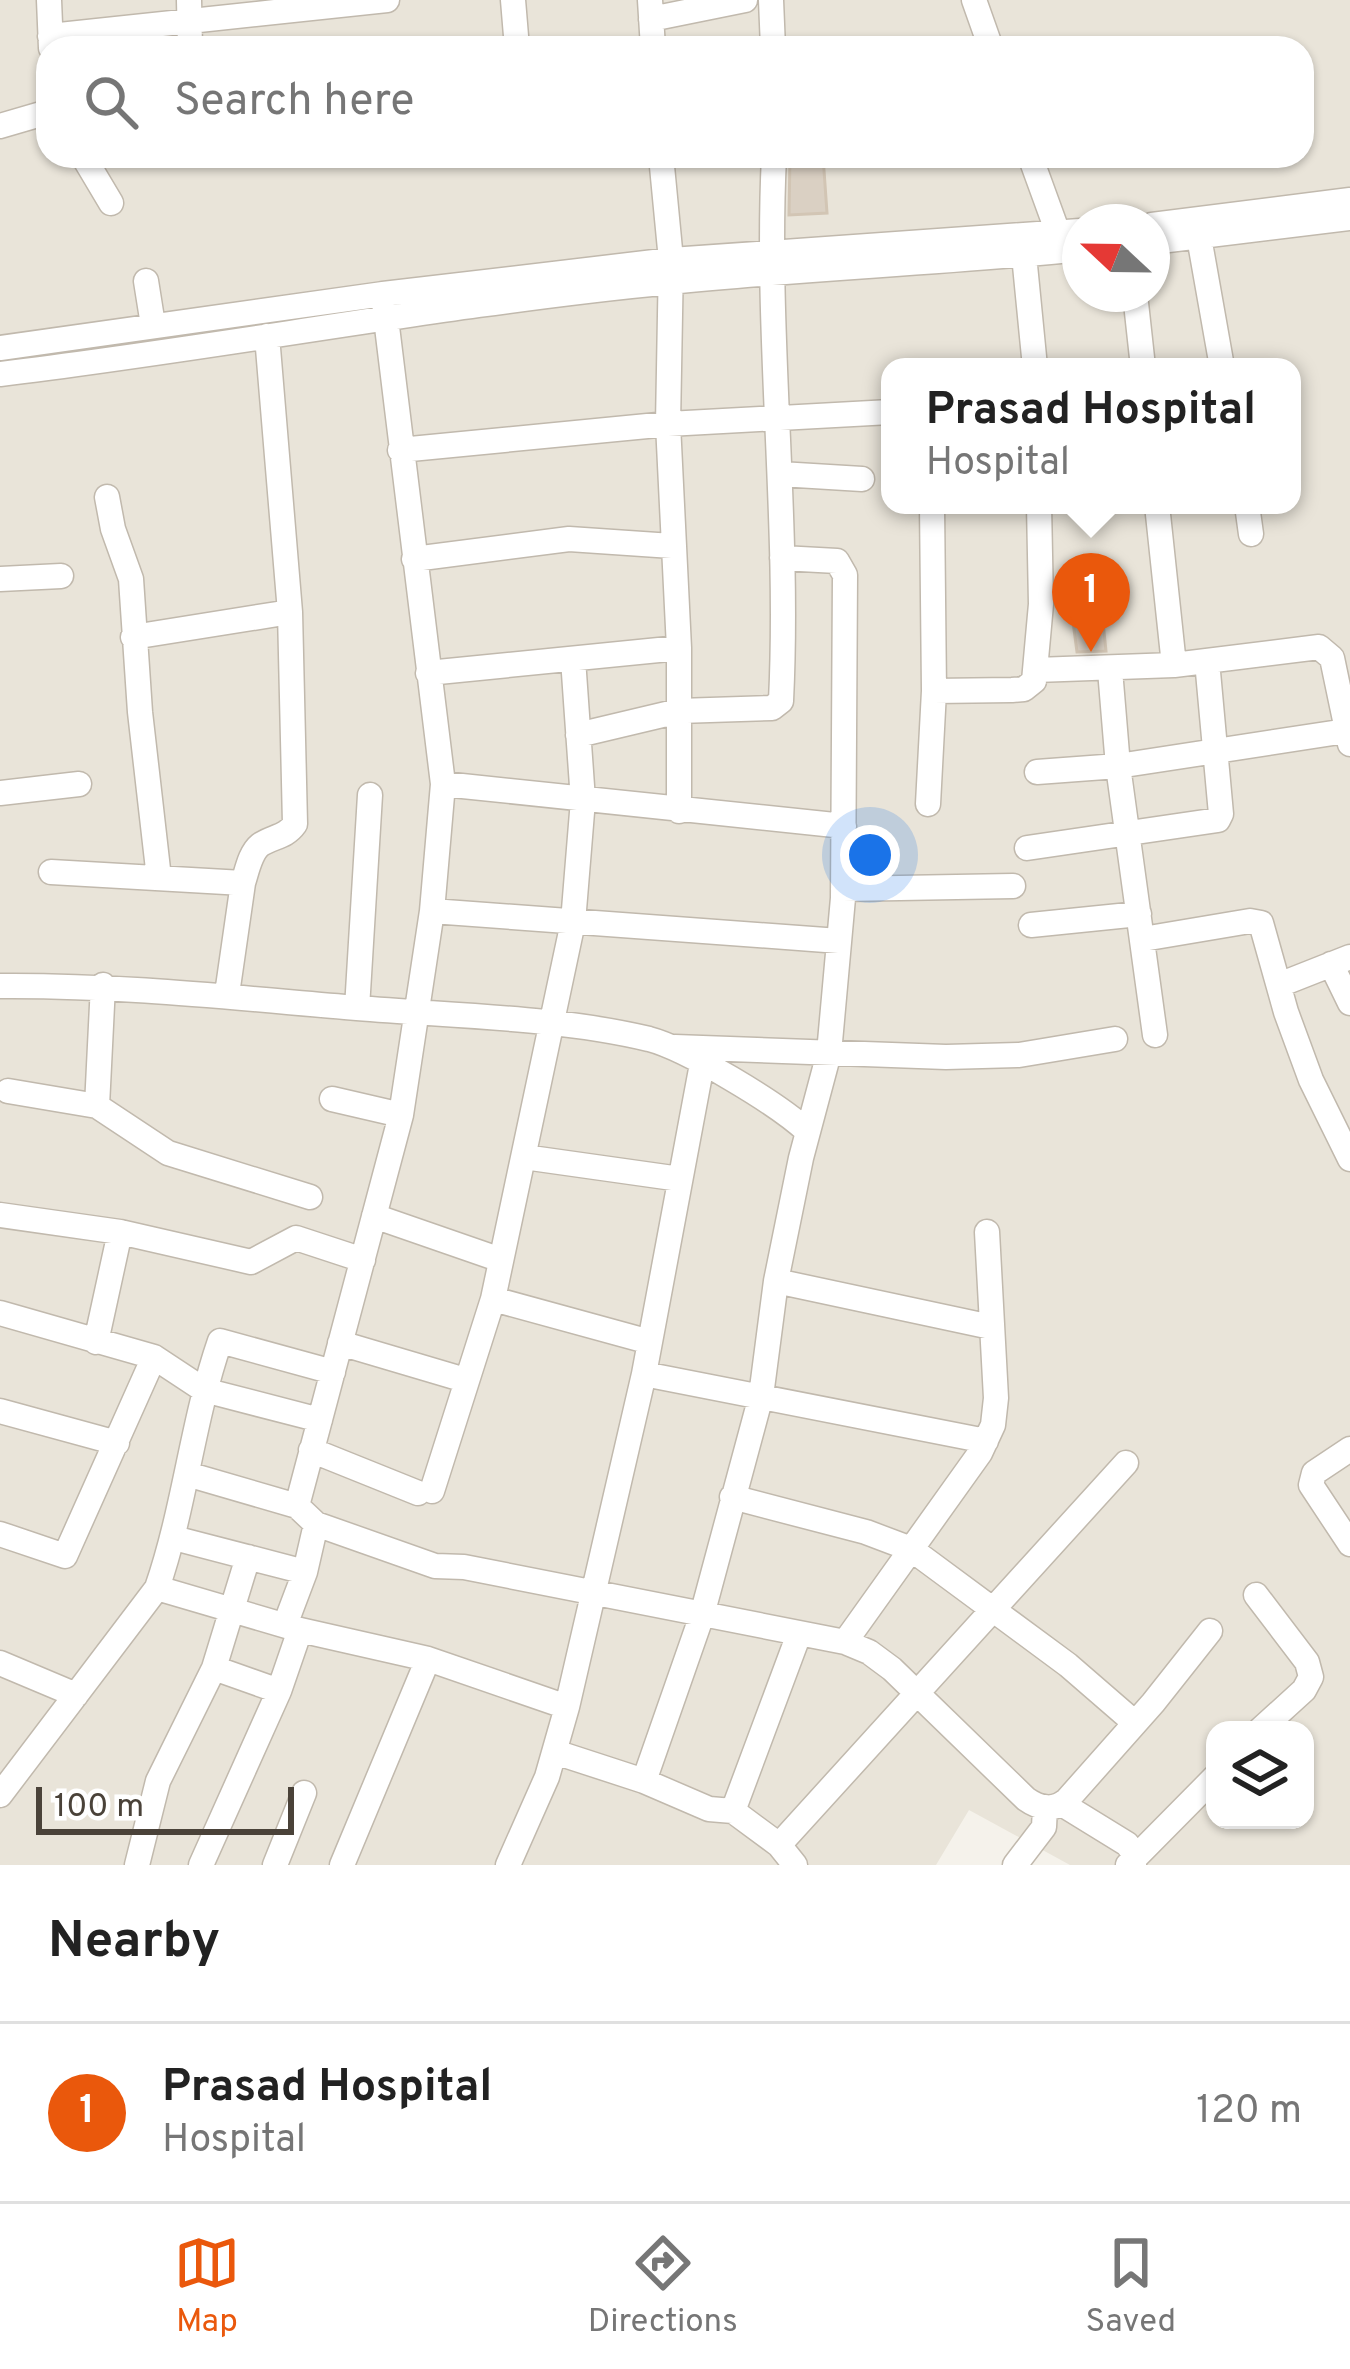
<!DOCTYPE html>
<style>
body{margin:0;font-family:Overpass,sans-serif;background:#f6f6f6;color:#222}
.controls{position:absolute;right:36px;bottom:36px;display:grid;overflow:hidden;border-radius:24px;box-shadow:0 3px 9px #0004}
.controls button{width:108px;height:108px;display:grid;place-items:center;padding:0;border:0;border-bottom:3px solid #e0e0e0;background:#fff;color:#222;font:60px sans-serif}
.compass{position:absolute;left:1062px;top:204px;width:108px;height:108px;border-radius:50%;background:#fff;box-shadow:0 3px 9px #0004;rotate:292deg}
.scale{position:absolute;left:36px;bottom:30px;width:258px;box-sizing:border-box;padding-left:12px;border:6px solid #4a4239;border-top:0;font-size:33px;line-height:42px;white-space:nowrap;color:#4a4239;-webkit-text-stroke:9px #fff;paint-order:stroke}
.you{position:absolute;left:870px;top:855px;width:42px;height:42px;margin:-30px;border:9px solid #fff;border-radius:50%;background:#1a73e8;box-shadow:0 0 0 18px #1a73e833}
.badge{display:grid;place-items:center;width:78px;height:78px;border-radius:50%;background:#ea580c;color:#fff;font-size:39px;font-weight:700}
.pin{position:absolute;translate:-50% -99px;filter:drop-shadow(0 3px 6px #0008)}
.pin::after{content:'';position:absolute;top:63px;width:42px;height:36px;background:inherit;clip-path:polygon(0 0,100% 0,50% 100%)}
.popup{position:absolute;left:881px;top:358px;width:420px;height:156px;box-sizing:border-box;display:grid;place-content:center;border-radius:24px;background:#fff;filter:drop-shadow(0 3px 9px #0005);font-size:39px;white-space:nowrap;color:#767676}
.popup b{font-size:45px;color:#222}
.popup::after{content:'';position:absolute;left:50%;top:100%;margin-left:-24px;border:24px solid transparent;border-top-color:#fff}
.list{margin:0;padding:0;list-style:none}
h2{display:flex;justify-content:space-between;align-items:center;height:156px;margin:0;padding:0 48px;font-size:51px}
h2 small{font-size:39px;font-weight:400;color:#767676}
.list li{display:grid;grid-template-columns:78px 1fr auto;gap:36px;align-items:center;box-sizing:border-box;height:180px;padding:0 48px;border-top:3px solid #e0e0e0}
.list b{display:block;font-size:45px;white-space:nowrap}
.list p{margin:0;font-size:39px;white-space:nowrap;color:#767676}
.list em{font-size:39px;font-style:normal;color:#767676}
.icon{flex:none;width:66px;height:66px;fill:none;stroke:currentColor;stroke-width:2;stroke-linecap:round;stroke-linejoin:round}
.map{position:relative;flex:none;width:1350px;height:1865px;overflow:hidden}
.search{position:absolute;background:#fff;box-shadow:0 3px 9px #0004;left:36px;right:36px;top:36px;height:132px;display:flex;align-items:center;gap:30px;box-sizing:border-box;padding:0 42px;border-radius:36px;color:#767676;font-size:45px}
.sheet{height:336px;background:#fff}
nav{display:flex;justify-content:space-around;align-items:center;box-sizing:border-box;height:168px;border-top:3px solid #e0e0e0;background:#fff;font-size:33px;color:#767676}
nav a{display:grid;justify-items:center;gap:6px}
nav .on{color:#ea580c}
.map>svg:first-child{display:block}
.residential{fill:#e9e4d9;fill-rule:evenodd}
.building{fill:#dad0c3;stroke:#d2c5b4;stroke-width:3}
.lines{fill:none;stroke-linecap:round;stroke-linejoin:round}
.minor-casing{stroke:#c1b9ad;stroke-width:27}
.minor{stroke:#fff;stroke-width:24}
</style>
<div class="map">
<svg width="1350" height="1865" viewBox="0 0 1350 1865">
<rect width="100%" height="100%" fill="#f5f2eb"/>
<path class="residential" d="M0,0H1350V1865H1070L969,1810L936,1865H0ZM48,48H1302V156H48ZM1080,222H1152V294H1080ZM890,367H1292V505H890ZM1215,1730H1305V1820H1215Z"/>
<path class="building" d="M790,156H823L827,213L789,215Z
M1102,612L1106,651L1077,652L1072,614Z"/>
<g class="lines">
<defs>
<path id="minor" d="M49,0L51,48
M189,0L190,48
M513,0L517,48
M650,0L653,48
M771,0L773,48
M974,0L991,48
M651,19L745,0
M50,36L387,0
M0,126L48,112
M83,156L111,203
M1030,156L1058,233
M1152,225L1350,200
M1199,237L1222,367
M1152,242L1350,218
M1024,255L1035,367
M146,281L153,325
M1135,294L1143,367
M0,348L383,294L671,260L1080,231
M0,374C224,347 445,304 670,282C806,268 944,263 1080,249
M400,450L668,424L671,260L661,156
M780,474L862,479
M107,497L113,529L131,579L140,712L159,878
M1157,505L1174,665
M1247,505L1251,534
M414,559L569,539L672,546
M0,579L61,576
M133,637L290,612
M1036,670L1174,665L1319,647L1332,658L1350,744
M1110,670L1118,766L1155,1035
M428,673L679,648L668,424L890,412
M934,691L1012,690L1024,689L1034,681L1041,604L1039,505
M578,735L679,711L772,708L781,701C790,519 765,338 774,156
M1037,772L1118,766L1346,731
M443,784L844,826
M0,793L79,784
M928,804L934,691L932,505
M679,811V648
M1027,848L1218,820L1221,814L1207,661
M51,872L243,883L227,994
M243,883C247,871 250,853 260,845C273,836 285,838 295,824L290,612L267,336
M843,889L1013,886
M432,911L839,941
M1031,925L1139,914
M1143,939L1250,921L1261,923L1286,1012L1311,1080L1350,1159
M1331,964L1350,1003
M1279,985L1350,957
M0,986C120,985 237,998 357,1008C452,1016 557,1017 649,1039C687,1049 778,1104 807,1131
M357,1008L370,795
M675,1047L946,1057L1019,1055L1115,1039
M8,1091L97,1106L103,985
M332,1099L401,1115
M97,1106L168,1153L310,1197
M524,1157L680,1179
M0,1215L120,1232L96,1342
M374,1216L501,1260
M120,1232L251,1262L296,1238L363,1260
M776,1281L991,1327
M493,1299L650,1342
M0,1313L154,1357L65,1556L0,1534
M340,1343L465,1380
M154,1357L204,1390L320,1420
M644,1374L702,1064
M0,1411L117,1443
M1350,1449L1314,1473L1311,1485L1350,1544
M311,1450L418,1493
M187,1474L297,1506
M432,1491L493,1299L573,922L583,800L573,659
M732,1497L866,1532L911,1549L1068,1665L1135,1723
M316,1524L435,1566L464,1567L845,1642L869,1652L892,1669L1026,1799C1040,1809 1054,1811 1067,1800L1153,1703L1210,1631
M174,1538L305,1572
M157,1588C185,1507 192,1422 220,1341L333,1372
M1256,1595L1307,1662L1311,1677L1304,1690L1260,1730
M285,1625L305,1572L316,1524L297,1506L401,1115L432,911L443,784L383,294
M845,1642L980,1453L993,1425L996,1398L987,1232
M0,1663L76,1695
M214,1668L248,1557
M555,1752L644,1781L709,1809L733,1811
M644,1781L702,1615L761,1396L776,1281L801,1158L829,1053L843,898L845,575L837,561L782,558
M0,1795L157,1588L300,1630L428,1659L567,1707
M1062,1804L1127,1844L1133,1852L1134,1865
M779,1845L1126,1463
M137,1865L158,1781L214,1668L279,1691L300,1630
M201,1865L279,1691
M275,1865L304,1793
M342,1865L428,1659
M508,1865L547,1777L567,1707L644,1374L986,1441
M795,1865L779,1845L733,1811L799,1634
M1015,1865L1044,1827L1045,1807
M1128,1865L1215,1777"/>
</defs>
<use href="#minor" class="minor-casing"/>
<use href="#minor" class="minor"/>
</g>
</svg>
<div class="controls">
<button><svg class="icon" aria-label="layers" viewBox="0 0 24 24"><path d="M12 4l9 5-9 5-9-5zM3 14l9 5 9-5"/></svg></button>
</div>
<svg class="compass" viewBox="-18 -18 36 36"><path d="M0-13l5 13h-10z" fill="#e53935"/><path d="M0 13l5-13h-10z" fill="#767676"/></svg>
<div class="scale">100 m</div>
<div class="you"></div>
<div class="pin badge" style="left:1091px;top:652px">1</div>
<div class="popup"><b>Prasad Hospital</b>Hospital</div>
<div class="search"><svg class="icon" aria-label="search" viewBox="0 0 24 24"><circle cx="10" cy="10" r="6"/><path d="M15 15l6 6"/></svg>Search here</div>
</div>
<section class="sheet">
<h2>Nearby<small></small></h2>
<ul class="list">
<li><span class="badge">1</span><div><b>Prasad Hospital</b><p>Hospital</p></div><em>120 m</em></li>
</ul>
</section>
<nav>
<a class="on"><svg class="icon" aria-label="map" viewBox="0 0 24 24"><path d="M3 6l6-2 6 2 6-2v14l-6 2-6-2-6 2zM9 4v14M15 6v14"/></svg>Map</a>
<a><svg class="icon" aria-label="directions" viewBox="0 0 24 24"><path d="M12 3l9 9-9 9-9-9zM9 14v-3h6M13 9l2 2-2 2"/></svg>Directions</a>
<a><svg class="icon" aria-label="saved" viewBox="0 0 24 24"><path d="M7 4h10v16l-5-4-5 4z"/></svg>Saved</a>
</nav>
